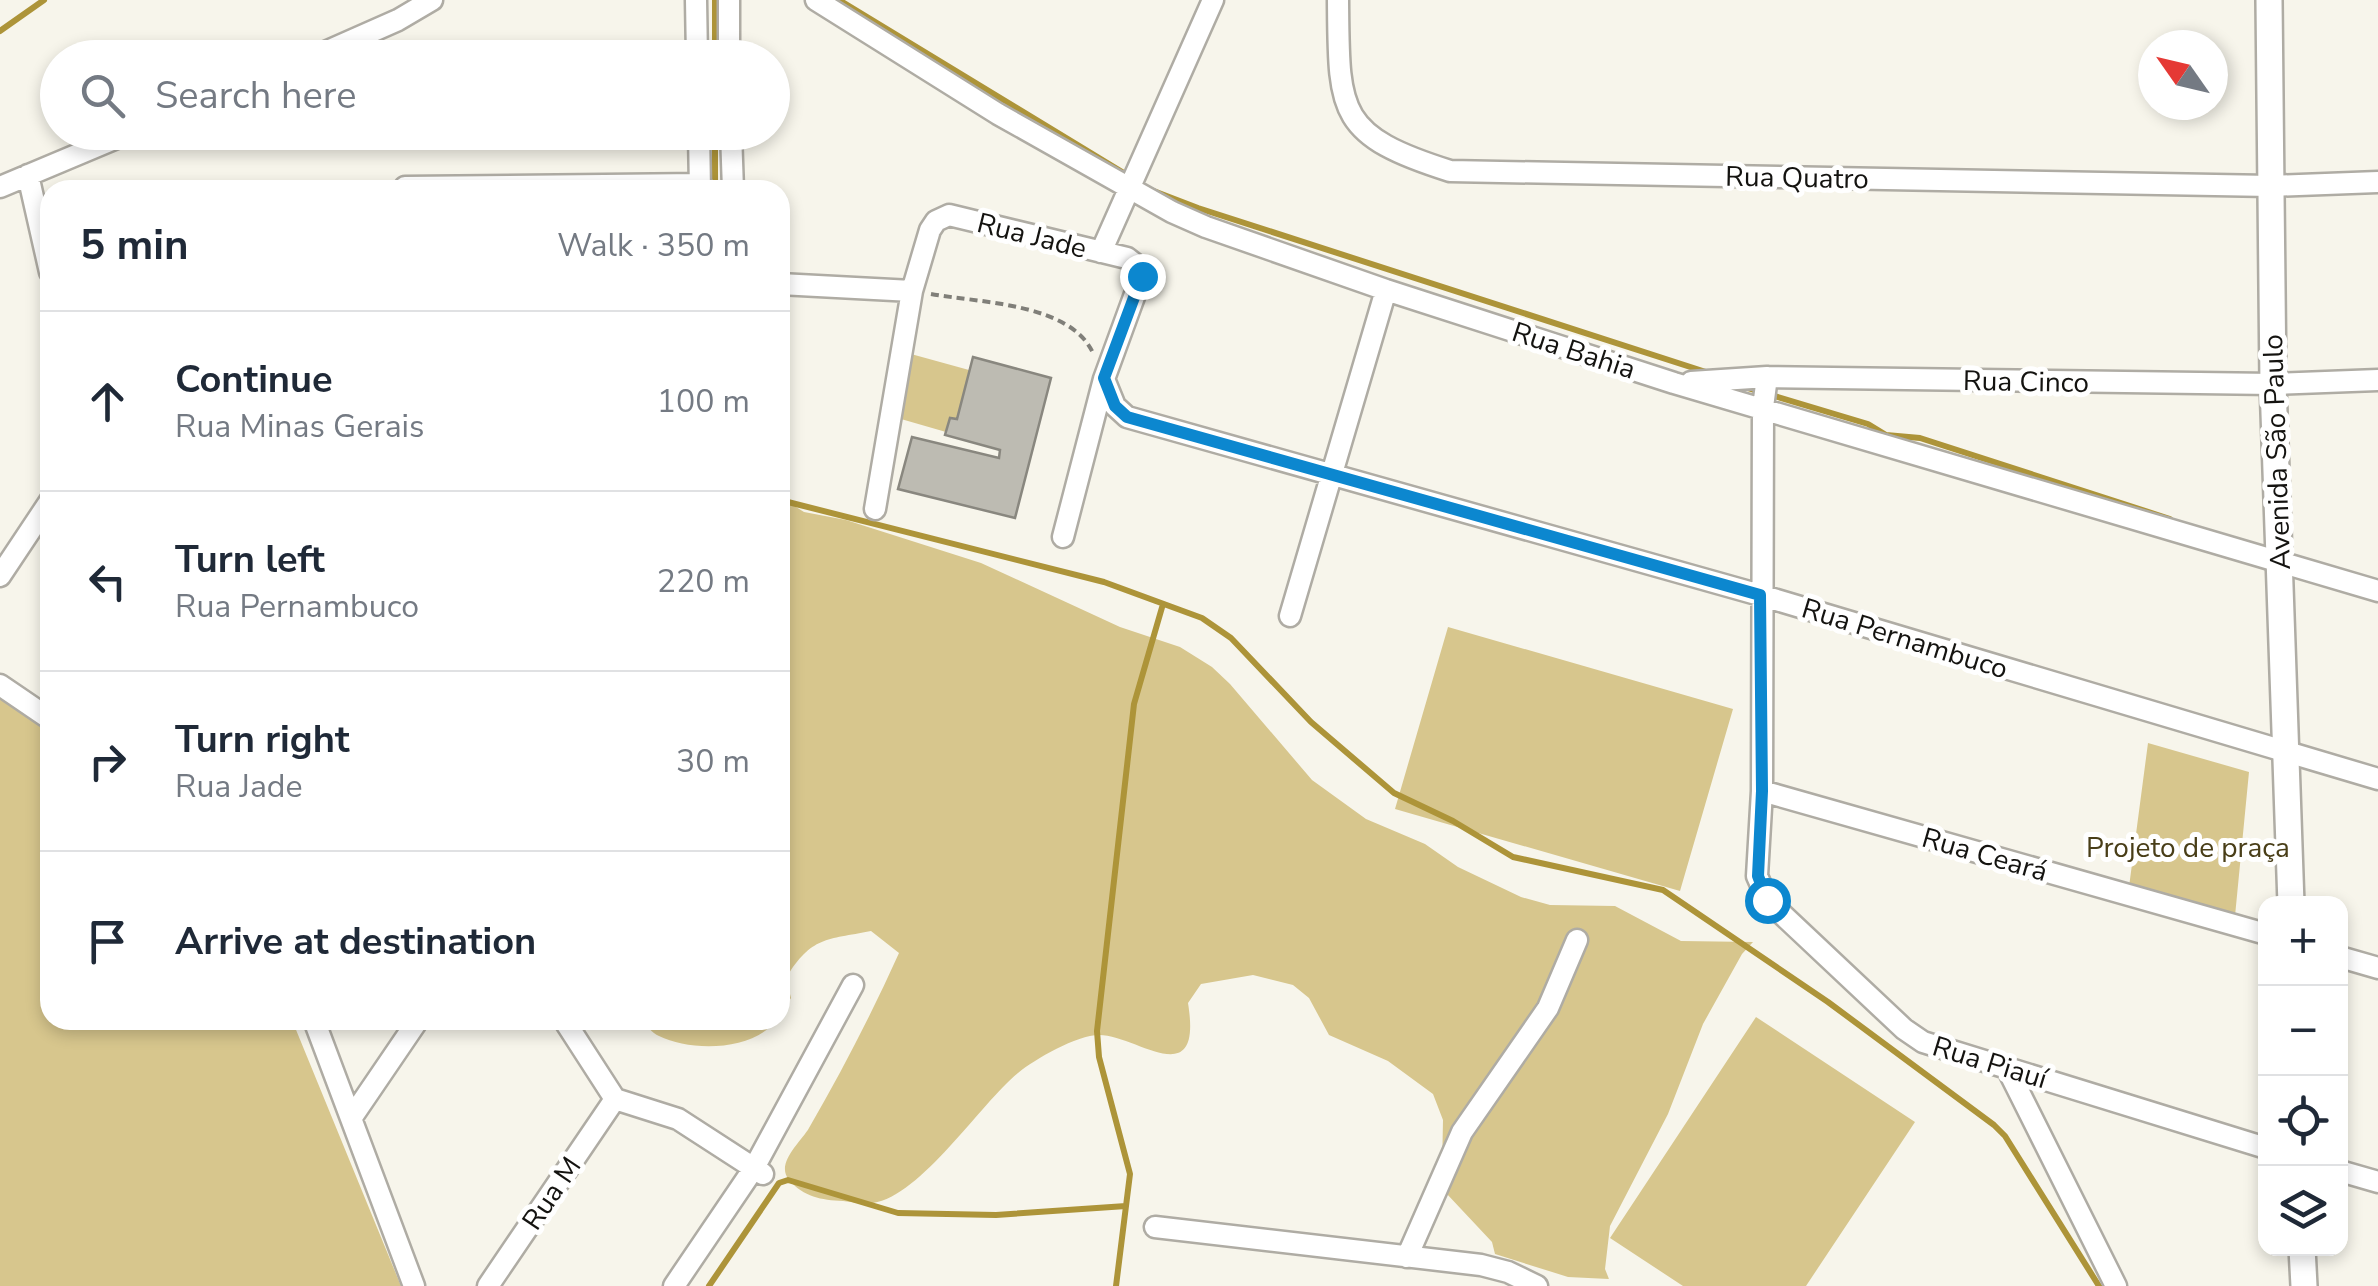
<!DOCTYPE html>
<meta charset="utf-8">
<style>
body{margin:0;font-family:"Nunito Sans",sans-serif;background:#f6f6f7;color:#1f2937}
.controls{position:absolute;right:30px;bottom:30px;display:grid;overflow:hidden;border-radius:20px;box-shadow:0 5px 15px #0003}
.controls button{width:90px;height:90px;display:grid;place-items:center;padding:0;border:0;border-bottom:2px solid #e0e1e3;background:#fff;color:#1f2937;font:50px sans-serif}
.compass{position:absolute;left:2138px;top:30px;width:90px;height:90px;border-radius:50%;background:#fff;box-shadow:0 5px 15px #0003;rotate:304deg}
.stop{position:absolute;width:30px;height:30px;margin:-22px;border:8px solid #0c87cf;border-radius:50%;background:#fff}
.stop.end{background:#0c87cf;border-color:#fff;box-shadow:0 2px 10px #0008}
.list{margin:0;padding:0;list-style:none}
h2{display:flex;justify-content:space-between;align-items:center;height:130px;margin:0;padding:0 40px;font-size:42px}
h2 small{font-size:32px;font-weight:400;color:#747a83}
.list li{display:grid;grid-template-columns:65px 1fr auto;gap:30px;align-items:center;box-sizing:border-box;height:180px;padding:0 40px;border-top:2px solid #e0e1e3}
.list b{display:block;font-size:38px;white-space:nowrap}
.list p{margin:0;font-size:32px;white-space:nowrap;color:#747a83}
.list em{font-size:32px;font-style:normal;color:#747a83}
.icon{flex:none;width:55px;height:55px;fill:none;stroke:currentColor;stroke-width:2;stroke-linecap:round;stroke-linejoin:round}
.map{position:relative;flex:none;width:2378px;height:1286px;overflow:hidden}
.search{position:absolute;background:#fff;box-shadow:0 5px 15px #0003;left:40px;top:40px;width:750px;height:110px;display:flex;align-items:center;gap:25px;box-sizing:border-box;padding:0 35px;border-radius:55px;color:#747a83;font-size:38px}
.panel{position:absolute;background:#fff;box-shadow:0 5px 15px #0003;left:40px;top:180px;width:750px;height:850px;border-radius:30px}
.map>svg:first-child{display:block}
.green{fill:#d7c68d}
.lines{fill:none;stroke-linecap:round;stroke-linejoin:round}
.stream{stroke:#ad9439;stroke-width:6}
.building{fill:#bdbbb2;stroke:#89877f;stroke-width:2.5}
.minor-casing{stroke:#afaca4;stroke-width:25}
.tertiary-casing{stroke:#afaca4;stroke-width:30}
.path{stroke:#807f79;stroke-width:4;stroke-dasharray:8 5;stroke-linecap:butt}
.minor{stroke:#fff;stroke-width:20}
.tertiary{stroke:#fff;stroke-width:25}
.route{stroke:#0c87cf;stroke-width:12}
.labels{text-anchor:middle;stroke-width:10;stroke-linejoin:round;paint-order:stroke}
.street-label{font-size:28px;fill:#141310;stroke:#fff}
.park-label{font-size:28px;fill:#493e18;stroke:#fff}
</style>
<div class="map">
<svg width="2378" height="1286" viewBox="0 0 2378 1286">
<rect width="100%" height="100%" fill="#f7f5eb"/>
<path class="green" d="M911,354L969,370L957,419L950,418L946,432L901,419Z
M780,497L804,512L846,520L981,563L1120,627L1180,647L1212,667L1230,684L1312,780L1366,819L1425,844L1458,867L1521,897L1550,905L1615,906L1681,941L1753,942L1742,954L1703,1024L1668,1114L1610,1226L1605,1269L1609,1279L1568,1277L1495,1254L1492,1242L1446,1193L1442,1170L1443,1120L1433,1094L1388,1061L1329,1035L1309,998L1293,985L1253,975L1201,984L1188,1003C1203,1095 1137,1035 1099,1035C1077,1035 1035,1059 1018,1073C980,1104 921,1196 873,1203C864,1204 852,1202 843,1201C821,1200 804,1197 789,1180C775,1163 801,1142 809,1128C842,1071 872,1013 899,953L871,931C826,940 812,936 786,978L791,998L780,1014Z
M1448,627L1733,709L1680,891L1395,809Z
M0,694L50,735V1020H292L401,1286H0Z
M2148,743L2249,772L2235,916L2129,887Z
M1756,1017L1915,1122L1806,1286H1683L1610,1238Z
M641,1020H776C754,1051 691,1052 659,1036C652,1033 646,1025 641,1020Z"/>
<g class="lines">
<path class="stream" d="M839,0L1132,178
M0,31L44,0
M715,58V0
M715,190V132
M1151,190L1198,208L1709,373
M1744,387L1868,424L1886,435L1920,438L2170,519
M780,500L1104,582L1202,618L1231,638L1311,722L1394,793L1453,821L1513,857L1663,890L1828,1002L1994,1125L2005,1136L2099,1286
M709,1286L779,1183L788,1180L898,1213L996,1215L1126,1206
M1116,1286L1130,1174L1099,1057L1097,1031L1134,704L1163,604"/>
</g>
<path class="building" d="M973,357L1051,378L1015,518L898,489L912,437L999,458L1000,450L945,435L950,418L957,419Z"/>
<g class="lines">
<defs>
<path id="minor" d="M696,0L697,58
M816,0L998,114L1172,212L1206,227L1386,290L1674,383L2378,591
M1338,0C1339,112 1336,135 1450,171L2271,186L2378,182
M312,58L398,20L432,0
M729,58V0
M699,132L700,190
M731,132L733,190
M28,175L50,272
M0,187L131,132
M405,187L701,184
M1101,252L1213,0
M780,284L912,291
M1767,377L1763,407L1762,791L1757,876L1768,901L1904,1029L1923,1042L2266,1148
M1104,379L1115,406L1127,417L1760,595L2378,779
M1691,382L1767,377L2273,384L2378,380
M875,509L912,291L930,230L936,221L949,215L1127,258L1140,268L1142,275L1104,379L1063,537
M0,576L50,501
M1290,616L1386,290
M0,685L50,719
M1762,791L2266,934
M2340,957L2378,968
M314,1020L414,1286
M564,1020L615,1099
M2007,1068L2116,1286
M615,1099L678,1119L763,1174
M352,1117L418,1020
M2340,1171L2378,1182
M1155,1227L1481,1265L1508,1272L1537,1286
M1407,1257L1462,1132L1548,1008L1577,940
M488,1286L615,1099
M674,1286L754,1168L853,985"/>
<path id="tertiary" d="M2269,0L2273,384L2291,904
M2302,1248L2304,1286"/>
</defs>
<use href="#minor" class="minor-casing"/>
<use href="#tertiary" class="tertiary-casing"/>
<path class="path" d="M931,294C981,303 1070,303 1093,353"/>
<use href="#minor" class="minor"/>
<use href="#tertiary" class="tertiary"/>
</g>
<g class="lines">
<path class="route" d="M1142,276L1104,378L1115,406L1127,417L1760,595L1762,791L1758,876L1767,900"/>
</g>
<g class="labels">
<g class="street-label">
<text transform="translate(1797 177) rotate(1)" y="10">Rua Quatro</text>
<text transform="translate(1032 235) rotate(14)" y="10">Rua Jade</text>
<text transform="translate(1574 350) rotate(18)" y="10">Rua Bahia</text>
<text transform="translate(2026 381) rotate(1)" y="10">Rua Cinco</text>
<text transform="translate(2276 452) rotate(-92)" y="10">Avenida São Paulo</text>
<text transform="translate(1905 638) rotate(17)" y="10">Rua Pernambuco</text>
<text transform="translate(1985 854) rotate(16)" y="10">Rua Ceará</text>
<text transform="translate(1990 1062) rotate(17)" y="10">Rua Piauí</text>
<text transform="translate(551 1193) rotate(-56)" y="10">Rua M</text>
</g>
<g class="park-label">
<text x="2188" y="857">Projeto de praça</text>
</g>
</g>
</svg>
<div class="controls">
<button>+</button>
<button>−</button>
<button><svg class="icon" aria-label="locate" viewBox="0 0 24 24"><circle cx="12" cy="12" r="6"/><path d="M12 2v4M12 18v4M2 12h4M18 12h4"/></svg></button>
<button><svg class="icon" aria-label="layers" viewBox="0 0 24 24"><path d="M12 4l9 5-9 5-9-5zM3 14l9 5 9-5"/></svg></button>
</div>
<svg class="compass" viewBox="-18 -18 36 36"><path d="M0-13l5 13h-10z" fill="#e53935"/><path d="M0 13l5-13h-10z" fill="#747a83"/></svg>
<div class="stop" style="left:1767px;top:900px"></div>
<div class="stop end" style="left:1142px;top:276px"></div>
<div class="search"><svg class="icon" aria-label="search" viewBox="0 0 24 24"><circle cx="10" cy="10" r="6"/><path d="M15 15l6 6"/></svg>Search here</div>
<section class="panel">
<h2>5 min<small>Walk · 350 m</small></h2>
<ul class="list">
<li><svg class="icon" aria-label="ahead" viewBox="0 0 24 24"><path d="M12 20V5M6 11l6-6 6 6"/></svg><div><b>Continue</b><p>Rua Minas Gerais</p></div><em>100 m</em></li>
<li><svg class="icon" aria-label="left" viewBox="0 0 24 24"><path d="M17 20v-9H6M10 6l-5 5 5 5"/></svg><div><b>Turn left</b><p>Rua Pernambuco</p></div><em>220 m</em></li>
<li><svg class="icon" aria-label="right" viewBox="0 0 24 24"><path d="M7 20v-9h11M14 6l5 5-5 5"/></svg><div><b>Turn right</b><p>Rua Jade</p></div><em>30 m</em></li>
<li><svg class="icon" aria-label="arrive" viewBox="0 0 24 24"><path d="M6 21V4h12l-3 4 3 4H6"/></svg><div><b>Arrive at destination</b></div></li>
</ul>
</section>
</div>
